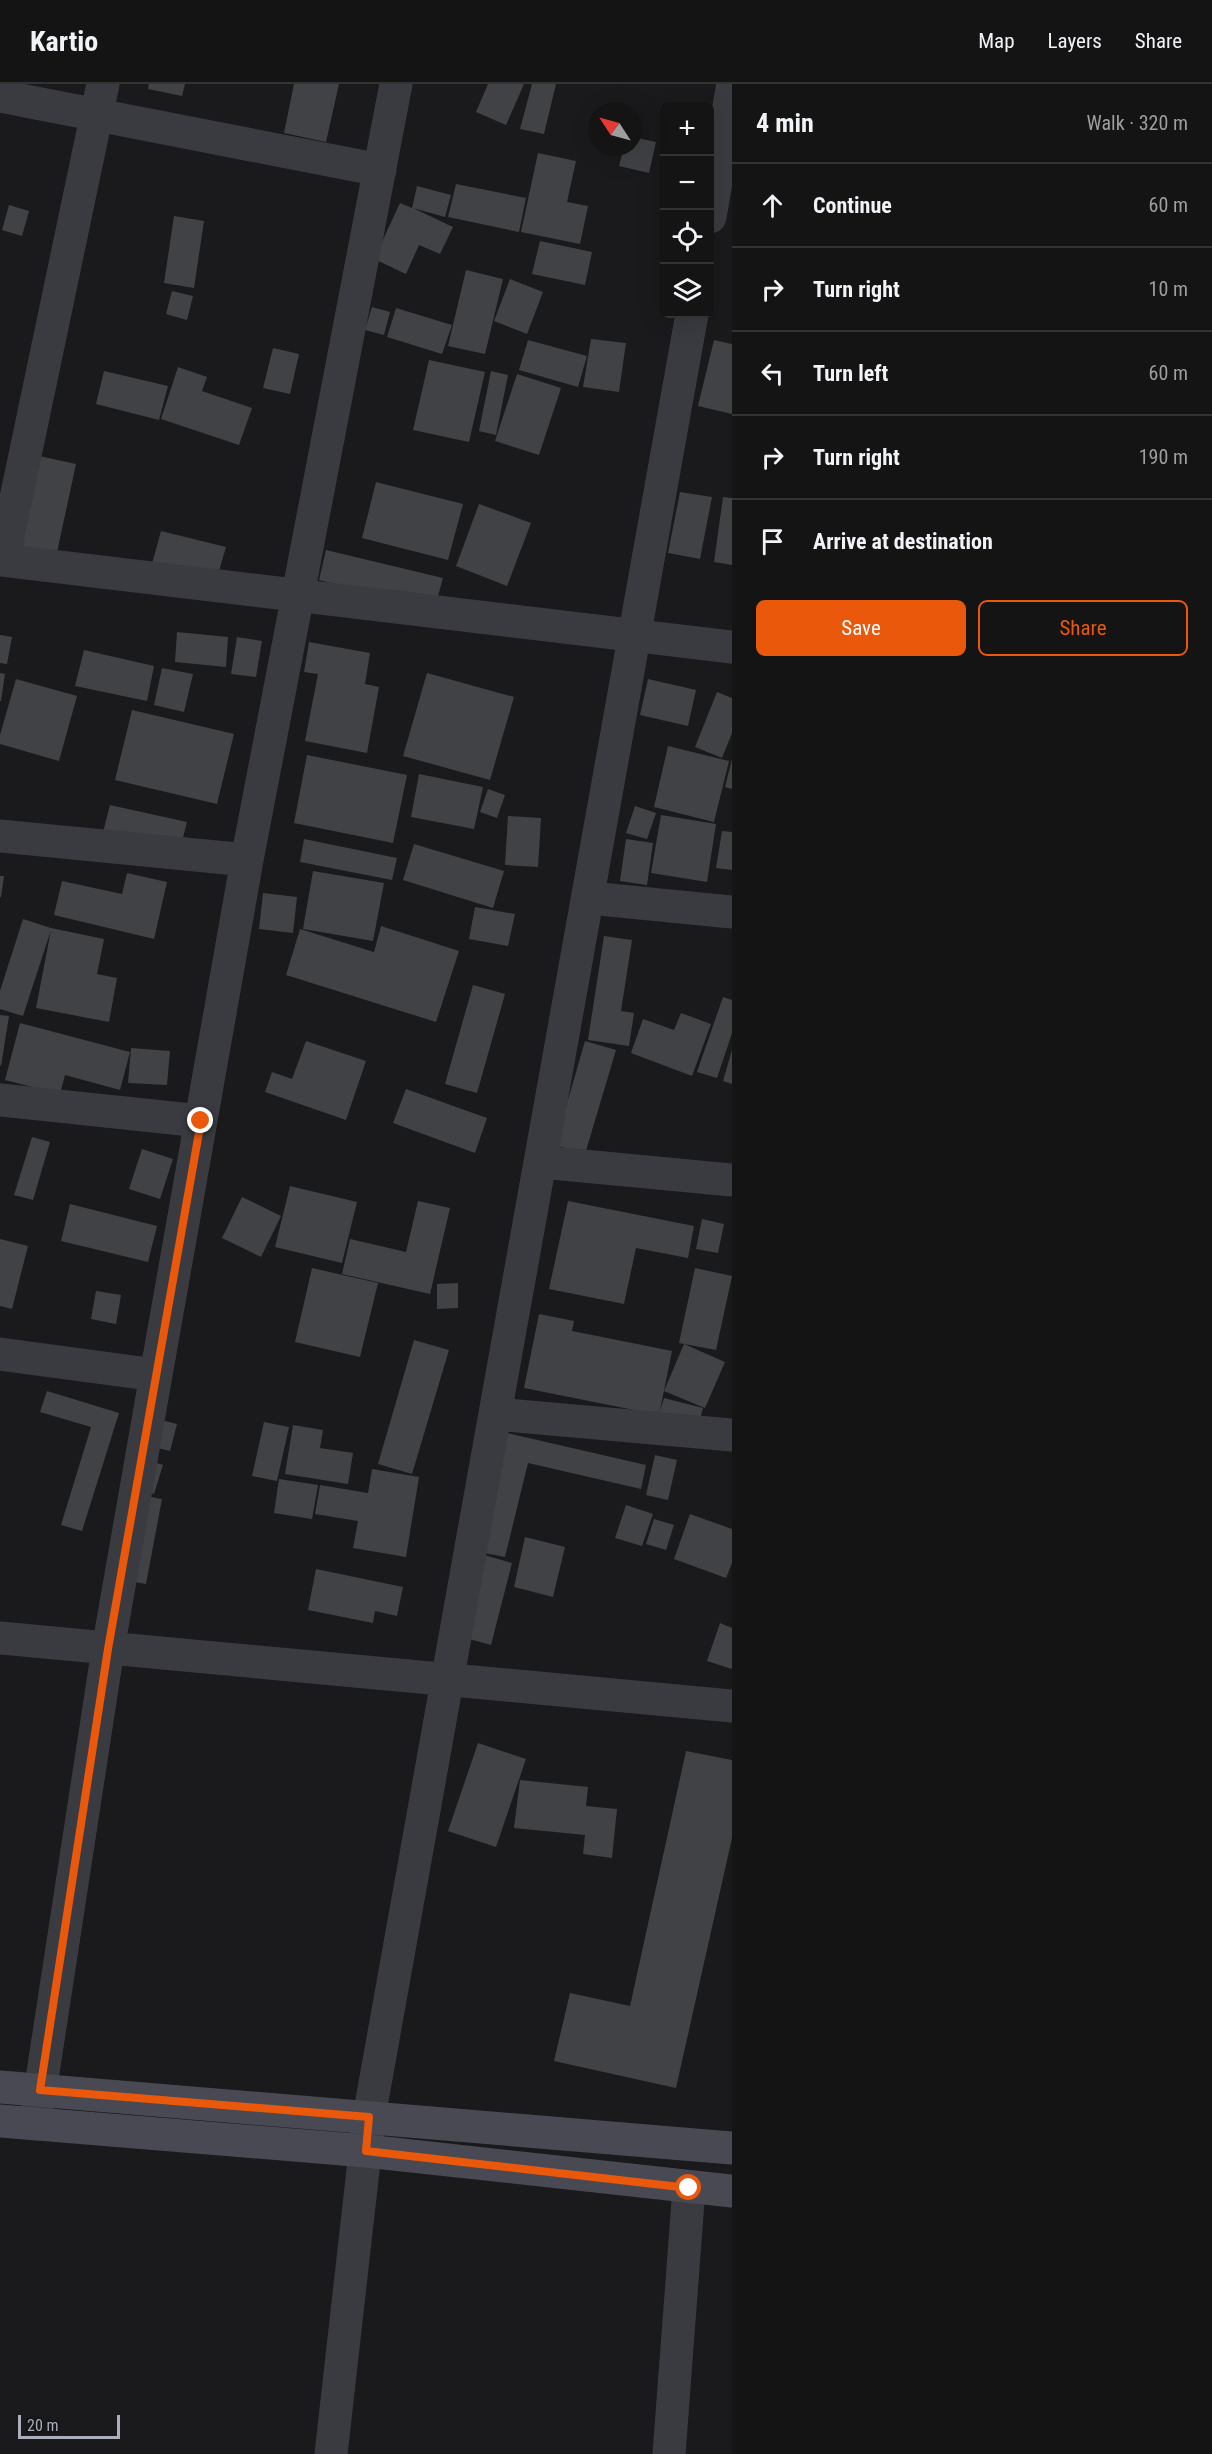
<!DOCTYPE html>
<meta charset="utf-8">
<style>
body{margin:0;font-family:"Roboto Condensed",sans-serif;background:#212122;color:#f1f3f6}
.controls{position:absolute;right:18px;top:18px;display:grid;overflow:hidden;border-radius:9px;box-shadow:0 6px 24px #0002}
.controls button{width:54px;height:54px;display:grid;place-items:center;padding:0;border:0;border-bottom:2px solid #333334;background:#141415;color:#f1f3f6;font:30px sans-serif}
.compass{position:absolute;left:588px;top:18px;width:54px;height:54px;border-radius:50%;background:#141415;box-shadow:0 6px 24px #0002;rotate:306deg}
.scale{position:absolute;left:18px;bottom:15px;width:102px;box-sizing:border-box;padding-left:6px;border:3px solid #abafbc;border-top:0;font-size:16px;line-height:21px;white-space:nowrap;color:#abafbc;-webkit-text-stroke:4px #151417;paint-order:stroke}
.stop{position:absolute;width:18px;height:18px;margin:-14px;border:4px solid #ea580c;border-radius:50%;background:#fff}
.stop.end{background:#ea580c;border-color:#fff;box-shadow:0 2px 6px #0008}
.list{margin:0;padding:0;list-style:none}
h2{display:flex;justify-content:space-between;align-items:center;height:78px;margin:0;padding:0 24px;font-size:26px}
h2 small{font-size:20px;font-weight:400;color:#9d9ea0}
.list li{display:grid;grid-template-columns:39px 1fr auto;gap:18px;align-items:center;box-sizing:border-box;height:84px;padding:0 24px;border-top:2px solid #333334}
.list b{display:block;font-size:22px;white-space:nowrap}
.list em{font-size:20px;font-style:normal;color:#9d9ea0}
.actions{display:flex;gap:12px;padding:18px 24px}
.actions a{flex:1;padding:14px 0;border:2px solid #ea580c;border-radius:9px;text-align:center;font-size:21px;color:#ea580c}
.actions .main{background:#ea580c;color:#fff}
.icon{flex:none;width:33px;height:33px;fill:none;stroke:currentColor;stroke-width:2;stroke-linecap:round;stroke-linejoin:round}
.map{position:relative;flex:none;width:732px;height:2370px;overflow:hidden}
header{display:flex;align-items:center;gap:36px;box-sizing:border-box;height:84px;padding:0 30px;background:#141415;border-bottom:2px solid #333334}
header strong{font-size:28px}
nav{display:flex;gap:33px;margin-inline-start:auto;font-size:21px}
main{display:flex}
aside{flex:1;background:#141415}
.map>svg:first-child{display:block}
.building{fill:#414246}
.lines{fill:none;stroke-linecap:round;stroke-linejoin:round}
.minor{stroke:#3a3b41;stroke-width:33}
.tertiary{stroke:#3a3b41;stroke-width:33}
.secondary{stroke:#484952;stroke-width:33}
.route{stroke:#ea580c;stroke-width:8}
</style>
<header>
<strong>Kartio</strong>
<nav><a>Map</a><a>Layers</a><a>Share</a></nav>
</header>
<main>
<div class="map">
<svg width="732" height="2370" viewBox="0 0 732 2370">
<rect width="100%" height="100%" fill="#1a1a1c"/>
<path class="building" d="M149,0H185L182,12L148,5Z
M294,0H339L326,58L284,49Z
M488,0H524L506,41L476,28Z
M532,0H556L544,50L520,45Z
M633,53L656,58L649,89L619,82L624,63H633Z
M538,69L576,77L567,118L588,122L580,160L521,148Z
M456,100L526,114L519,148L448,133Z
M417,102L451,111L445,133L413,124L453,143L440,170L419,161L406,190L374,175L400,119L412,124Z
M9,121L29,127L22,152L2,146Z
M174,132L204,137L194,204L164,199Z
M540,157L592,168L585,201L532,190Z
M466,186L503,195L485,270L448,262Z
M510,195L543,208L527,250L494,237Z
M172,207L193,212L187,236L166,230Z
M372,223L390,228L384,251L365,246Z
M396,224L452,241L442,270L387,253Z
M591,255L626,259L619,308L583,303Z
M528,256L587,272L578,303L519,286Z
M714,256L732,260V330L698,322Z
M273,264L299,270L290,310L263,304Z
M429,276L485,288L469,358L413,346Z
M178,283L207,293L202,307L252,324L239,361L161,335Z
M104,287L168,302L159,336L96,320Z
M491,287L508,291L496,351L479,347Z
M517,290L561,304L539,371L495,357Z
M39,372L76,380L56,473L18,465Z
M376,398L463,420L448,476L362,454Z
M680,408L712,413L700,475L668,469Z
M723,413L732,414V481L714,478Z
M479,420L531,439L507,502L456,482Z
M161,447L226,463L216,497L152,480Z
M326,466L443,494L435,523L319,496Z
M177,548L228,553L226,583L175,578Z
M0,551L12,553L7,580L0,579Z
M237,553L262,557L256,593L231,590Z
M309,558L370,569L365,600L379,603L367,669L305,657L318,590L304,588Z
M84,566L154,582L147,617L75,602Z
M162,584L193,590L184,628L154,621Z
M0,589L5,590L1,617H0Z
M427,589L514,613L490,696L403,672Z
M16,595L77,612L59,677L0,660V651Z
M648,595L696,606L688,642L640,631Z
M717,608L732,614V649L722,674L695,663Z
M132,626L234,650L217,720L115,696Z
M668,662L729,677L714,738L654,723Z
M307,671L407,691L393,759L294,739Z
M732,675V705L725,703Z
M419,690L483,703L474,745L411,733Z
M488,705L505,711L497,734L480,728Z
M110,721L187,738L180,765L103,748Z
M635,722L656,729L647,755L626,749Z
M661,731L716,740L707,798L651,789Z
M508,732L541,734L538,783L505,781Z
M722,747L732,748V786L716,784Z
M304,755L397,774L392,796L300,778Z
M626,755L653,759L647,801L620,797Z
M414,760L504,787L493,824L403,796Z
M313,787L384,799L373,857L303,845Z
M127,789L167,798L154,855L54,831L62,797L122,810Z
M0,792H4L1,813H0Z
M263,809L297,813L293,849L259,845Z
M475,823L515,830L508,862L469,855Z
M23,835L51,844L104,855L97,890L117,894L109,938L36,924L51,846L23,932L0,925V907Z
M381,842L459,867L436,938L286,891L300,845L374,868Z
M604,852L632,856L621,927L634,929L629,962L588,956Z
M473,901L505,910L477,1009L445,1000Z
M723,913L732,916V949L717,994L697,988Z
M681,929L711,940L692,992L631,969L643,935L674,946Z
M0,931L9,932L1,982L0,981Z
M20,939L130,968L120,1006L65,991L60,1010L5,996Z
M306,957L366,977L346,1036L265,1008L272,988L292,995Z
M585,957L616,966L585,1070L555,1061Z
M131,964L170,967L167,1001L128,999Z
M732,966V1000L723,997Z
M406,1005L487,1034L475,1069L393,1039Z
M32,1053L50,1058L33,1116L14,1111Z
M142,1065L173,1075L160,1115L129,1105Z
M290,1102L357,1118L342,1179L275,1163Z
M242,1113L281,1132L261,1173L222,1154Z
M418,1117L450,1124L430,1210L342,1190L350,1155L406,1168Z
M568,1117L694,1142L688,1174L636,1164L624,1220L549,1205Z
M70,1120L157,1142L148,1178L61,1157Z
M702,1135L724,1140L718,1169L696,1165Z
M0,1155L28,1162L12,1225L0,1222Z
M312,1184L378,1199L360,1273L295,1258Z
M695,1184L732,1192L716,1266L679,1259Z
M458,1199V1224L437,1225V1200Z
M96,1207L121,1211L116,1240L91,1235Z
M539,1230L574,1237L572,1247L672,1267L659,1331L524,1304Z
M414,1256L449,1266L412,1390L378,1380Z
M684,1260L725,1278L705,1324L664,1307Z
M47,1307L119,1329L82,1447L61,1441L91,1343L40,1328Z
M664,1314L703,1324L698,1343L658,1333Z
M157,1335L177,1340L170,1367L150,1362Z
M264,1338L289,1343L277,1397L252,1392Z
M293,1341L323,1346L320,1364L353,1369L348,1400L285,1390Z
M503,1348L646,1381L641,1405L528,1379L505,1473L475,1467Z
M655,1371L677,1376L668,1416L646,1411Z
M138,1373L163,1381L154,1410L129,1402Z
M372,1385L419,1393L406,1473L353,1464L358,1437L315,1430L320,1401L368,1409Z
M279,1395L318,1401L312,1435L274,1429Z
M140,1411L162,1415L146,1500L123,1496Z
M626,1421L653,1430L642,1462L615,1454Z
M690,1430L732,1445V1479L726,1494L674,1475Z
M654,1435L674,1441L666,1466L646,1460Z
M525,1453L565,1463L553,1513L514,1503Z
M474,1468L512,1479L491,1561L451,1550Z
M316,1485L403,1503L397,1532L375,1527L373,1539L308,1526Z
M720,1539L732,1544V1585L707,1577Z
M478,1659L526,1675L496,1763L448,1747Z
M686,1667L732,1676V1754L676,2004L554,1977L570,1909L630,1922Z
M520,1696L588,1703L586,1722L617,1725L612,1774L583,1770L585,1751L514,1744Z"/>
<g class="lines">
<path class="minor" d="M0,12L380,86
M0,476L732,563
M3,476L103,0
M0,752L247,776
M589,814L732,828
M0,1016L201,1037
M541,1078L732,1096
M0,1270L156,1291
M496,1330L732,1351
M0,1554L732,1622
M36,2034L108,1565L156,1291L247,776L396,0
M669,2370L689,2104"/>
<path class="tertiary" d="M710,133L732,5
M331,2370L369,2033L692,230"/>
<path class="secondary" d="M0,2003L732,2064
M0,2037L366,2067L732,2107"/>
</g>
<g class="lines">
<path class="route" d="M201,1037L108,1565L40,2006L369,2033L366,2067L689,2104"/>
</g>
</svg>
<div class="controls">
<button>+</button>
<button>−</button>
<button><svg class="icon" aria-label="locate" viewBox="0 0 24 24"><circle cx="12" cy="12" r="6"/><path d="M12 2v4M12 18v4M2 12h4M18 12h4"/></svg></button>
<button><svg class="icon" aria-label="layers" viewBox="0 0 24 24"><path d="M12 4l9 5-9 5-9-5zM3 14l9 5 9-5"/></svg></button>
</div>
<svg class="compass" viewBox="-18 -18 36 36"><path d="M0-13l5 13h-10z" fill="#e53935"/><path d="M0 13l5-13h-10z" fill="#9d9ea0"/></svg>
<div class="scale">20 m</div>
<div class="stop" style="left:689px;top:2104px"></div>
<div class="stop end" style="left:201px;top:1037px"></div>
</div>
<aside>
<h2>4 min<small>Walk · 320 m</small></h2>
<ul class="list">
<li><svg class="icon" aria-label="ahead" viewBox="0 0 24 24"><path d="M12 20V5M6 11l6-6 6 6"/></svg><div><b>Continue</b></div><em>60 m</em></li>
<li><svg class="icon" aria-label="right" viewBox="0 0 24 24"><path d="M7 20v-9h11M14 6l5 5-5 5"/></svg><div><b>Turn right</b></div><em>10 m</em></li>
<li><svg class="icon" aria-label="left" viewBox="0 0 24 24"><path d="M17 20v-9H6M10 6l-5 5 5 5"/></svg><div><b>Turn left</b></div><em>60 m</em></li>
<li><svg class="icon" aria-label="right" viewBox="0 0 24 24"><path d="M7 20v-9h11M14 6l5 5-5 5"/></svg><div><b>Turn right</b></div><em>190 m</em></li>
<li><svg class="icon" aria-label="arrive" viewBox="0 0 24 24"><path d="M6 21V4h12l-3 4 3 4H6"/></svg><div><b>Arrive at destination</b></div></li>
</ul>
<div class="actions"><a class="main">Save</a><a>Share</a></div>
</aside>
</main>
